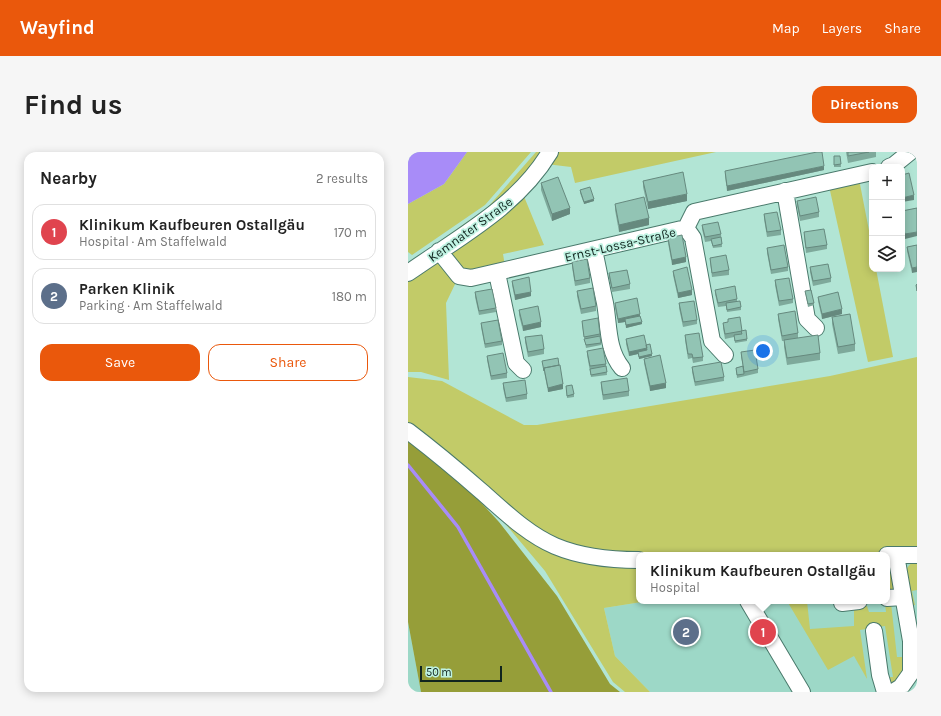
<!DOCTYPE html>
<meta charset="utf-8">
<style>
body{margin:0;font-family:Karla,sans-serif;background:#f6f6f6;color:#222}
.controls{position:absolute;right:12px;top:12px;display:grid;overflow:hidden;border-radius:8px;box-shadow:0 2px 10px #0003}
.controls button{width:36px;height:36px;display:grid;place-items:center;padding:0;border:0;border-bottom:1px solid #e0e0e0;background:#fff;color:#222;font:20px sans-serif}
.scale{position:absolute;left:12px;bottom:10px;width:82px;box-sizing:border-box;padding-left:4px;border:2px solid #10241e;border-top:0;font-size:11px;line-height:14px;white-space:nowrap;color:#10241e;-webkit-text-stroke:3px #bff2e2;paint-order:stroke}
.you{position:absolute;left:355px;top:199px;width:14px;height:14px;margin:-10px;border:3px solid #fff;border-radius:50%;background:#1a73e8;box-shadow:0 0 0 6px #1a73e833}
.badge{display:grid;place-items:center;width:26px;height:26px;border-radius:50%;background:#ea580c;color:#fff;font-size:13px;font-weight:700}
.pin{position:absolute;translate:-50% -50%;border:2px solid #fff;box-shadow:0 1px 4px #0006}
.popup{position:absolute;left:228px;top:400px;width:254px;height:52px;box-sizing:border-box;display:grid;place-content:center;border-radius:8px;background:#fff;filter:drop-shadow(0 1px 3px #0005);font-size:13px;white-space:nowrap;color:#767676}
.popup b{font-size:15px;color:#222}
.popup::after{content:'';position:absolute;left:50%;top:100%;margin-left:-8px;border:8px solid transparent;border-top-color:#fff}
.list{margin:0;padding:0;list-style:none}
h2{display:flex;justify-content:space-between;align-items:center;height:52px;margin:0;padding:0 16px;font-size:17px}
h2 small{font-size:13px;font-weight:400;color:#767676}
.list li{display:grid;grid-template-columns:26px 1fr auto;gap:12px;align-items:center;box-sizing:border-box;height:56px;margin:0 8px 8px;padding:0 8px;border:1px solid #e0e0e0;border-radius:12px}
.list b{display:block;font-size:15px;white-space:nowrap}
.list p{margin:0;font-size:13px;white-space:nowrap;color:#767676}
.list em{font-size:13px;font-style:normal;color:#767676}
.actions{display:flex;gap:8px;padding:12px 16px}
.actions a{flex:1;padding:9px 0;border:1px solid #ea580c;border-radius:12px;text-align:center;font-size:14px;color:#ea580c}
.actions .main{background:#ea580c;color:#fff}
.icon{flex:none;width:22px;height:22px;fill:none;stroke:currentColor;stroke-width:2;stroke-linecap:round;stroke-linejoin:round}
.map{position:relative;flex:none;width:509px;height:540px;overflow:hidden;border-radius:12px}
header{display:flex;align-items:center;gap:24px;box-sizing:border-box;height:56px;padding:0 20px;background:#ea580c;color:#fff}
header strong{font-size:19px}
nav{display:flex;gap:22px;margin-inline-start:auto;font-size:14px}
.intro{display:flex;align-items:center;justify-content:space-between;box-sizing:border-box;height:96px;padding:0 24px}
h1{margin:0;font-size:28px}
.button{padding:10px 18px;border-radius:12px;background:#ea580c;color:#fff;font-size:14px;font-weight:700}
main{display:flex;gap:24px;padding:0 24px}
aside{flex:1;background:#fff;border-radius:12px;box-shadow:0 2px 10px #0003}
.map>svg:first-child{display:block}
.built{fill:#9dd8c7}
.green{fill:#c2cb68}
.forest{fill:#969e39}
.water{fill:#a88cf8}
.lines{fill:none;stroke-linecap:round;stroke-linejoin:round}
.stream{stroke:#a88cf8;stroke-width:3.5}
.minor-casing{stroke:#4a7a6c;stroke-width:18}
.minor{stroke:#fff;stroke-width:16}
.wall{fill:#7ea99b}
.shaded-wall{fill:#66897e}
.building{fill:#92c4b4;stroke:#66897e}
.labels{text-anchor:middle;stroke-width:3.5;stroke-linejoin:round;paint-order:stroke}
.street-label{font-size:13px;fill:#10241e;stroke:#bff2e2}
</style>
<header>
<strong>Wayfind</strong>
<nav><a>Map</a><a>Layers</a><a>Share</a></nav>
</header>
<div class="intro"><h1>Find us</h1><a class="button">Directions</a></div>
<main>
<aside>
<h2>Nearby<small>2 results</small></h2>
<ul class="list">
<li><span class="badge" style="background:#e0444e">1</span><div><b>Klinikum Kaufbeuren Ostallgäu</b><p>Hospital · Am Staffelwald</p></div><em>170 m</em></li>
<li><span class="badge" style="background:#5c6f8a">2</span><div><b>Parken Klinik</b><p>Parking · Am Staffelwald</p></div><em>180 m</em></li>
</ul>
<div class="actions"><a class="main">Save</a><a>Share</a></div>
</aside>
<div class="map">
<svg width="509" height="540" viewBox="0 0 509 540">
<rect width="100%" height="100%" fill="#b2e5d5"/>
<path class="built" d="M479,406H509V540H242L207,504L196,456L240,449H479Z
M0,470L13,540H0Z"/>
<path class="green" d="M59,0H123L77,53L4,103L0,100V52L36,32Z
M128,0H138L110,37L30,96L28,92L80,55Z
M145,0H308L167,31L163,15L138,12Z
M451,27L464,94V117H468L485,205L460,210L421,34Z
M115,42L136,93L95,102L97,114L52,120L36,99Z
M31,104L49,128L38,151L41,228L13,220H0V127Z
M509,205V399L380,403H231L164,396L125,376L0,274V225L34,229L116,273H129L422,224Z
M94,368L122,384L231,412V449H240L196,456L207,504L242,540H217L205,530L137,419Z
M509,409V438L504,439L507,453L500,454C499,440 490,413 509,409Z
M479,414C484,421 488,432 485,440L479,442Z
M379,449H399L402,477L446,474V454H459L461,460H478L477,452L483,451L489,505H498V517L483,536L477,525H485L477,474L452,478L459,527L446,504L420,518Z"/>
<path class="forest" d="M0,284L63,335L68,345L91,370L149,444L202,532L212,540H13L0,470Z"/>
<path class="water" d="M0,0H59L36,32L0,52Z"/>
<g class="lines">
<path class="stream" d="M0,313L50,375L143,540"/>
<defs>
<path id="minor" d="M481,15L486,13L502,0
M377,39L399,167L408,176
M278,76L285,86L304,189L317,203
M186,98C190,116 193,133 197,151C201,173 199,198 214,216
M31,99L51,124L63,126L278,76L286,60L464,20
M0,121C51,85 109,55 142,0
M89,121L108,211L115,218
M0,279C25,298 49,318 73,339C96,359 119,382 147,394C173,405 203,408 231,408
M479,403H509
M479,446L495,445
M340,449L394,540
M434,451L451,449
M466,479L472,523L477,540
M485,540L493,535L503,521V489L488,403"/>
</defs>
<use href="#minor" class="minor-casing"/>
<use href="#minor" class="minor"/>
</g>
<path class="wall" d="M438,0H468V5L440,11Z
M426,4H432L433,15H426Z
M416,18L319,39L317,24V19Z
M235,29L279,49L240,57L235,35Z
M133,31L162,62L144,69L133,38Z
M172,38L186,49L176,52L172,41Z
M389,49L411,60V65L392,69L389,54Z
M207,52L241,73L211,80L207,58Z
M509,56L497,87L494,75V59Z
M356,62L373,78V83L359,85L356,67Z
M294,73L313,82L314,95L305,96L303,89L297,90L294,77Z
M396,80L419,93V97L398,101L396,85Z
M260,86L278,110L264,113L260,91Z
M509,93L504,121L499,99V95Z
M359,96L380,115V119L363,122L359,101Z
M302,106L321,118V123L304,125L302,110Z
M164,110L182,126V131L167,134L164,115Z
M402,115L423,126V130L405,134L402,120Z
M265,119L284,143L270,146L265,123Z
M201,121L222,132V137L204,140L201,126Z
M367,128L385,147V151L371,154L367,133Z
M104,129L123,144L107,148L104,133Z
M307,138L329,147V149L333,155V158L319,160L318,154L310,155L307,142Z
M169,139L188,154V159L173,162L169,144Z
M397,139L406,151V153L400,155Z
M67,140L88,156V160L71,163L67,145Z
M410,145L434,162L414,167L410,149Z
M207,151L232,164L234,172L218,176L217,170L210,171L207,156Z
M271,151L289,168V172L275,175L271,156Z
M111,158L133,175L115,179L111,163Z
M370,162L390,181V186L374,189L370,167Z
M424,165L447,192V199L430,202L424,172Z
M320,167L334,179L339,187V189L327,191L326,185L317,187L315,176V171H320Z
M174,169L192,182L193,193L178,196L174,173Z
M73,171L94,189V193L77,196L73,175Z
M277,183L295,205V209L285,211L284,206L280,207L277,188Z
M117,185L136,197V202L120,205L117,190Z
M218,187L238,193L244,204L231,207L230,202L221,204L218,192Z
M376,188L412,201V208L379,213L376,195Z
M179,199L198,212L199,223L183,225L179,203Z
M333,200L350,217V221L329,226L328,216L335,214L333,205Z
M79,204L99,221V226L83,228L79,208Z
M236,207L258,236L242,239L236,211Z
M134,209L155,237L140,240Z
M284,215L316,225V229L287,234L284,220Z
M193,230L221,239V244L195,248L193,235Z
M95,231L119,242V247L98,250L95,236Z
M158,234L166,242V245L159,246Z"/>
<path class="shaded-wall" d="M416,14V18L319,39V34Z
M279,42V49L240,57V50Z
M506,43V48L494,50V46Z
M186,47V49L176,52V50Z
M162,56V62L144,69V62Z
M241,66V73L211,80V73Z
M509,80V84L497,87V82Z
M278,105V110L264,113V108Z
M509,115V120L504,121V116Z
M284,138V143L270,146V141Z
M123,140V144L107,148V143Z
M434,157V162L414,167V162Z
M232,162V166L217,167V170L210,171V167Z
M133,170V175L115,179V174Z
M234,170V172L218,176V173Z
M239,196V200H230V202L221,204V200Z
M244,202V204L231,207V205Z
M258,231V236L242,239V234Z
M155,232V237L140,240V236Z"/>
<path class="building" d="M409,0H414L416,14L319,34L317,19Z
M440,0H461L440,4Z
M426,4H432L433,12L426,13Z
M275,20L279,42L240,50L235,29Z
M501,21L506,43L494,46V23Z
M150,25L162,56L144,62L133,31Z
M182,35L186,47L176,50L172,38Z
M236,45L241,66L211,73L207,52Z
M408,45L411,60L392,64L389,49Z
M509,56V80L497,82L494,70V59Z
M369,60L373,78L359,80L356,62Z
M310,70L313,82L297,85L294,73Z
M416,77L419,93L398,96L396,80Z
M274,83L278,105L264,108L260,86Z
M313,85L314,92L305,94L303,87Z
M376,93L380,115L363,118L359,96Z
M509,93V115L504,116L499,95Z
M318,103L321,118L304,121L302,106Z
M179,107L182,126L167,129L164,110Z
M420,112L423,126L405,129L402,115Z
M279,115L284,138L270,141L265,119Z
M219,118L222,132L204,136L201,121Z
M121,125L123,140L107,143L104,129Z
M381,126L385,147L371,149L367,128Z
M509,132V139L508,133Z
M327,134L329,147L310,151L307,138Z
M185,136L188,154L173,157L169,139Z
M84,137L88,156L71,159L67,140Z
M403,138L406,151L400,152L397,139Z
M430,140L434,157L414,162L410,145Z
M229,146L232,162L210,167L207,151Z
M286,149L289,168L275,170L271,151Z
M332,149L333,155L319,158L318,151Z
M130,154L133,170L115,174L111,158Z
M387,159L390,181L374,184L370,162Z
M442,162L447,192L430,195L424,165Z
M232,164L234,170L218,173L217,167Z
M332,165L334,179L317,182L315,171L320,170V167Z
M190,166L192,182L176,185L174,169Z
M90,168L94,189L77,192L73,171Z
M338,178L339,187L327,189L326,183L334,182L333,179Z
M291,181L295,205L285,206L284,202H280L277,183Z
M134,183L136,197L120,200L117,185Z
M236,183L239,196L221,200L218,187Z
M410,183L412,201L379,206L376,188Z
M192,184L193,191L178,193L176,187Z
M242,192L244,202L231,205L230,200L239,198L238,193Z
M195,196L198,212L182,214L179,199Z
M347,198L350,217L336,220L333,200Z
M95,201L99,221L83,224L79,204Z
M252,203L258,231L242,234L236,207Z
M150,206L151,213L136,216V219L134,209Z
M313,210L316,225L287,230L284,215Z
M152,213L155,232L140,236L136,216Z
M198,214L199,220L183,223L182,217Z
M335,214L336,222L329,223L328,216Z
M219,226L221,239L195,243L193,230Z
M117,228L119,242L98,246L95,231Z
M164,233L166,242L159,244L158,234Z"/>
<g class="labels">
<g class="street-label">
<text transform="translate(62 77) rotate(-36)" y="5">Kemnater Straße</text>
<text transform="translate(212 92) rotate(-13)" y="5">Ernst-Lossa-Straße</text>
</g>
</g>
</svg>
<div class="controls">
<button>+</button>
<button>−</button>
<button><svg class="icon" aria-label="layers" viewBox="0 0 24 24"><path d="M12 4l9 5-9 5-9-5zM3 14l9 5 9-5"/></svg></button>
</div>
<div class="scale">50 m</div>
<div class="you"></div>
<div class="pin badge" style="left:355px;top:480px;background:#e0444e">1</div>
<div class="popup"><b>Klinikum Kaufbeuren Ostallgäu</b>Hospital</div>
<div class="pin badge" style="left:278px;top:480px;background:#5c6f8a">2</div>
</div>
</main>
